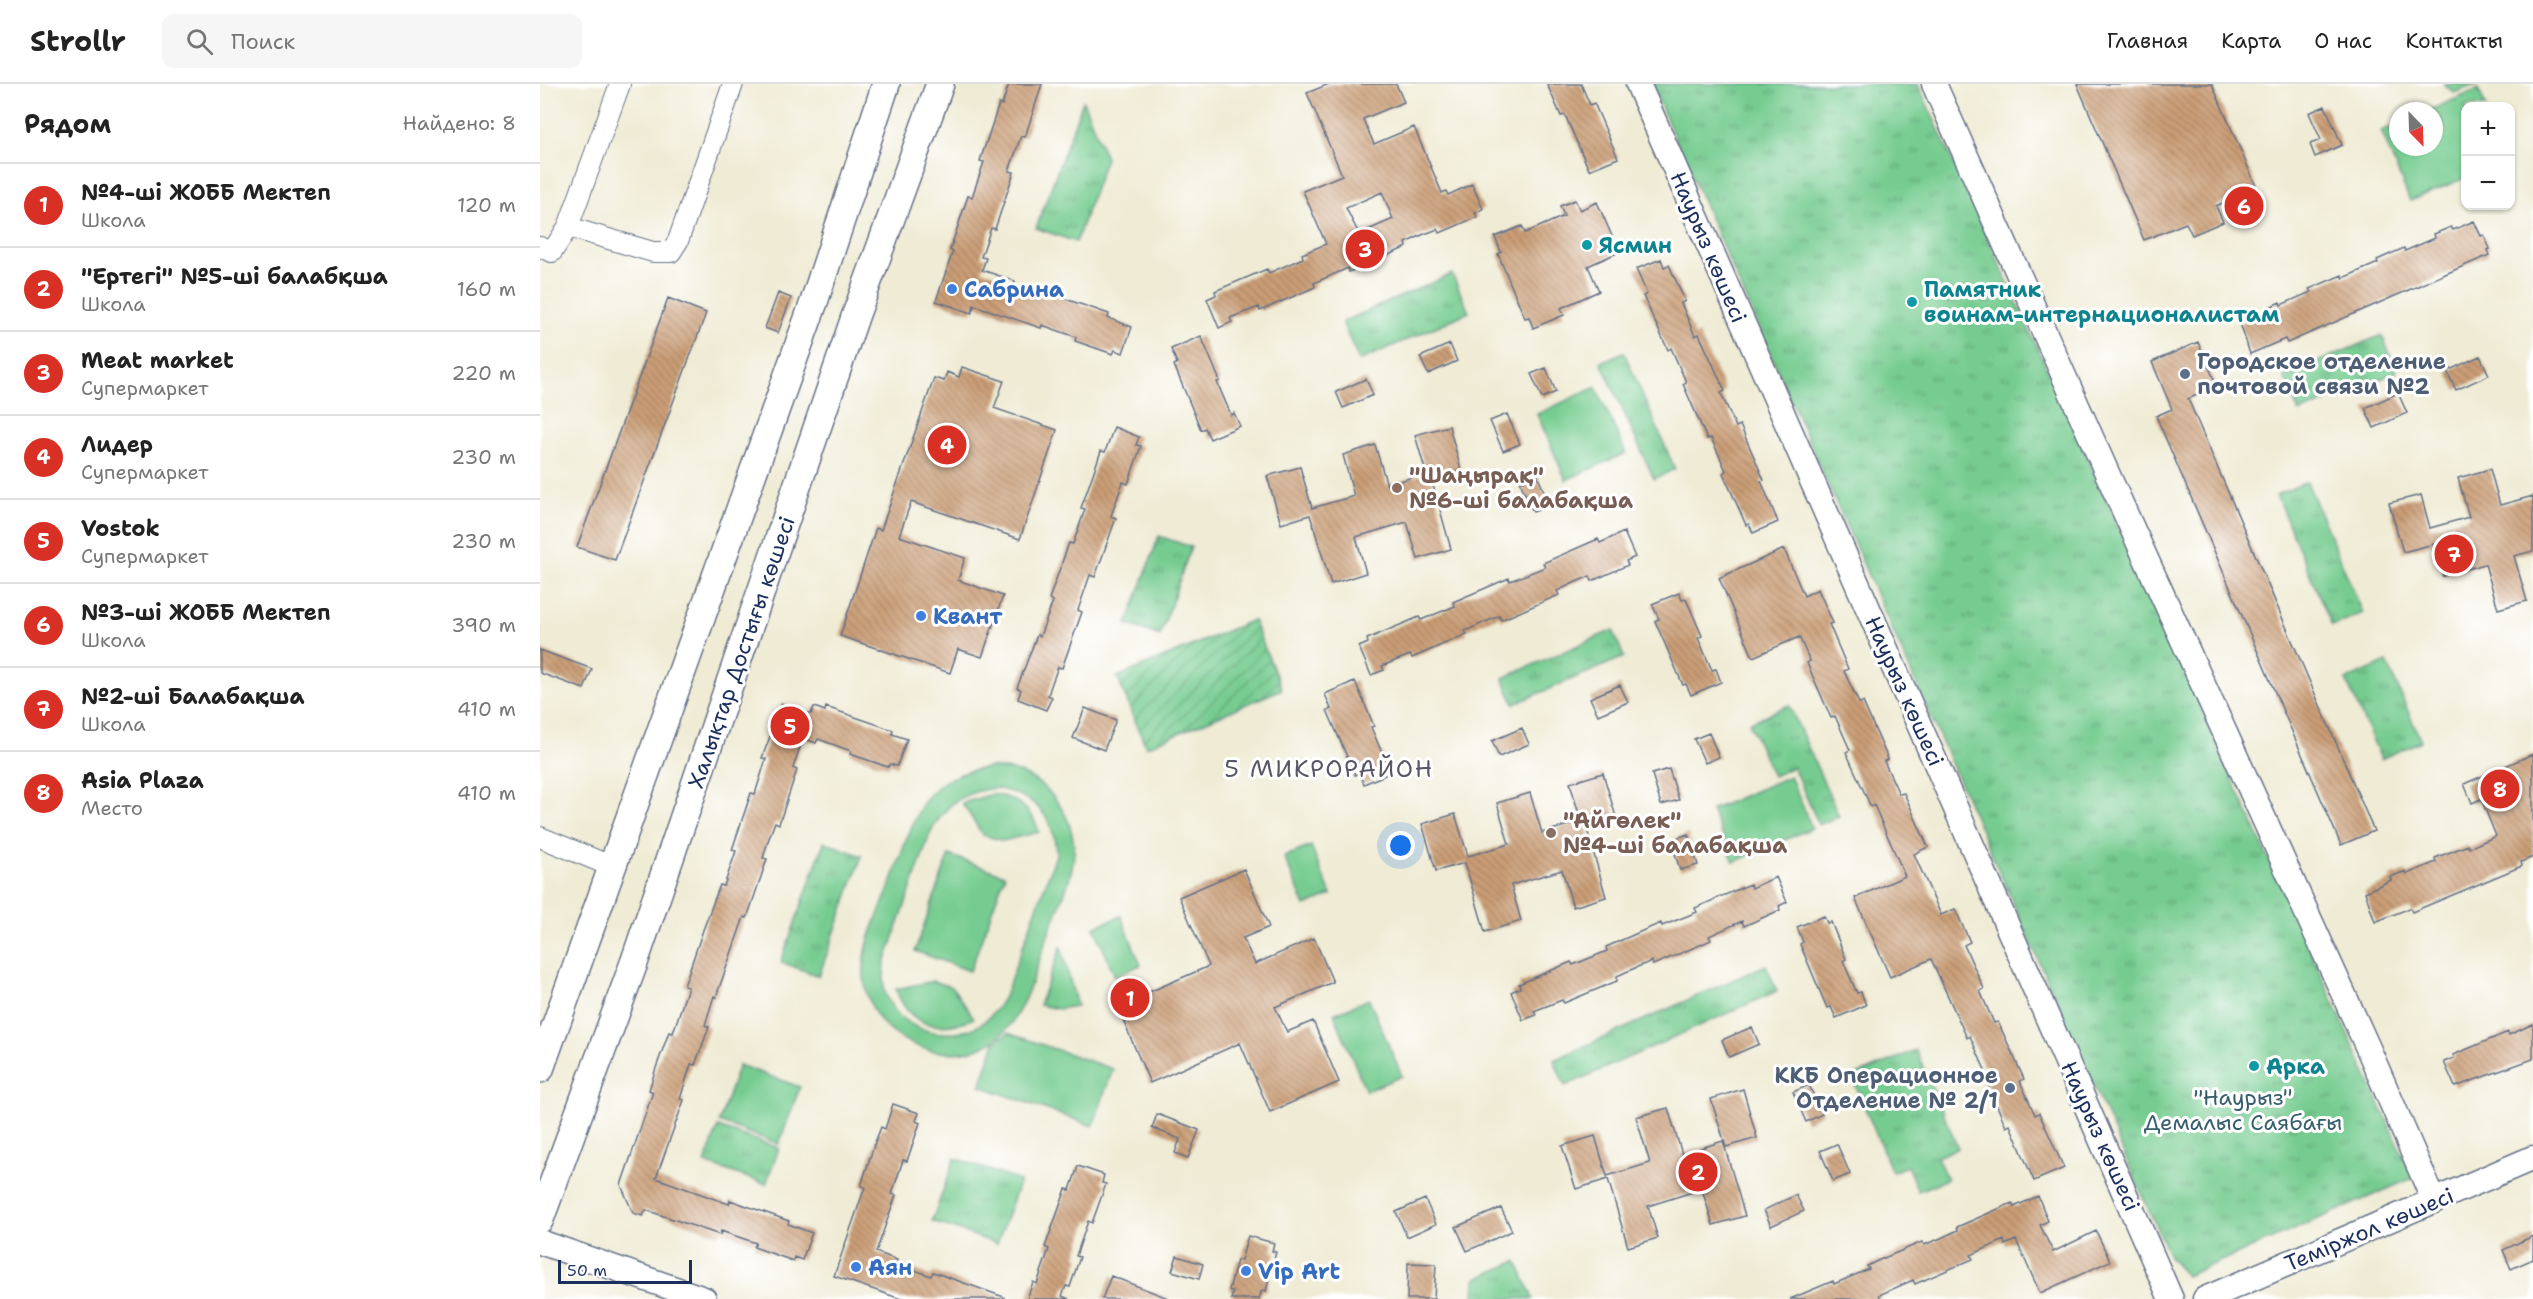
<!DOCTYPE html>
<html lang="ru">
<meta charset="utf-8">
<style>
body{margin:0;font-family:"Shantell Sans",sans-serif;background:#f6f6f6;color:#222}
.controls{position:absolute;right:18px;top:18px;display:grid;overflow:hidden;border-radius:12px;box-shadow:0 2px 4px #0004}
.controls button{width:54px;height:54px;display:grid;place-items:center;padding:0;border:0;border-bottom:2px solid #e0e0e0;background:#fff;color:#222;font:30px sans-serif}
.compass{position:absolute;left:1849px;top:18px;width:54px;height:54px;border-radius:50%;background:#fff;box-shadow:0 2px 4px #0004;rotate:157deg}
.scale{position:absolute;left:18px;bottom:15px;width:134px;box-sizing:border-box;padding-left:6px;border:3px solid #1b2f5e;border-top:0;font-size:16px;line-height:21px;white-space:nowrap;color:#1b2f5e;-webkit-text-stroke:4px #fff;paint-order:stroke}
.you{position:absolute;left:861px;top:762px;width:21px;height:21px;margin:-15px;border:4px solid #fff;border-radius:50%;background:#1a73e8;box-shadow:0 0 0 9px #1a73e833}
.badge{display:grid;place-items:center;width:39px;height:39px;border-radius:50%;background:#d93025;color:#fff;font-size:20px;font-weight:700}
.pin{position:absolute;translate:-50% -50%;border:3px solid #fff;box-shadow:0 2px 6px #0006}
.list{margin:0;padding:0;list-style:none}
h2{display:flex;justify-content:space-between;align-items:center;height:78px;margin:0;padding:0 24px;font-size:26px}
h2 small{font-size:20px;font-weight:400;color:#767676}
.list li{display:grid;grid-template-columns:39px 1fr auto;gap:18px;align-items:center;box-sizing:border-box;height:84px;padding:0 24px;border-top:2px solid #e0e0e0}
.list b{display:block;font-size:22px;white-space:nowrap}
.list p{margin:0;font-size:20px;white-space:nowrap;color:#767676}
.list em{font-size:20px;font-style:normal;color:#767676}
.icon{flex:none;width:33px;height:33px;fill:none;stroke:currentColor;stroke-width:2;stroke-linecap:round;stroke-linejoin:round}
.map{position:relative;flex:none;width:1993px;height:1215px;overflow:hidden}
header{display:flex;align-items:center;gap:36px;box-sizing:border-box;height:84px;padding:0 30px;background:#fff;border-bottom:2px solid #e0e0e0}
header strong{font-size:28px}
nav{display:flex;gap:33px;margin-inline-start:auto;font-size:21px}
.search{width:420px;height:54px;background:#f6f6f6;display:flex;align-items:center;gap:15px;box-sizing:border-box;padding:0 21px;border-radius:12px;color:#767676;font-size:22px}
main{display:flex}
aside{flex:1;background:#fff}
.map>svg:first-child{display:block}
.grass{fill:url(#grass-tufts);stroke:#487e77;stroke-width:1.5}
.garden{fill:url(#garden-furrows);stroke:#487e77;stroke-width:1.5}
.pitch{fill:#76cc90;stroke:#487e77;stroke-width:1.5;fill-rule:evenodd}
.building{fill:url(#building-back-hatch);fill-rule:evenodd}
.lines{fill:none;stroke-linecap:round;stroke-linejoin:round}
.minor-casing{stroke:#657187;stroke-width:22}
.tertiary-casing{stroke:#657187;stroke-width:27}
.secondary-casing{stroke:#657187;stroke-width:30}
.minor{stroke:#fff;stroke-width:20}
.tertiary{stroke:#fff;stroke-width:24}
.secondary{stroke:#fff;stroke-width:27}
.culture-dot{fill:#0f9aa8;stroke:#fff;stroke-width:2}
.shop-dot{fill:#3f7fe0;stroke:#fff;stroke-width:2}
.service-dot{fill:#5c6f8a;stroke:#fff;stroke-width:2}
.education-dot{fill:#8d6e63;stroke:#fff;stroke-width:2}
.labels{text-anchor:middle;stroke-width:6;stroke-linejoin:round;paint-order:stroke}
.culture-label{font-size:22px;font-weight:bold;fill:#0d838f;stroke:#fff;text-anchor:start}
.street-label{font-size:22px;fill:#1b2f5e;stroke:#fff}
.shop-label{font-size:22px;font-weight:bold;fill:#366cbe;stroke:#fff;text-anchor:start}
.service-label{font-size:22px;font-weight:bold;fill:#4e5e75;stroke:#fff;text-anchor:start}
.education-label{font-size:22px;font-weight:bold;fill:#785e54;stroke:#fff;text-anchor:start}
.park-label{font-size:22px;fill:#365e6d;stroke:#fff}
.neighbourhood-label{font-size:24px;letter-spacing:1.5px;fill:#595666;stroke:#fff}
</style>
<header>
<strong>Strollr</strong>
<div class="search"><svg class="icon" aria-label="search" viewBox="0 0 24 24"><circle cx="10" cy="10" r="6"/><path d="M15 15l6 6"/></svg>Поиск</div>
<nav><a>Главная</a><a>Карта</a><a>О нас</a><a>Контакты</a></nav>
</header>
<main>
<aside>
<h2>Рядом<small>Найдено: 8</small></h2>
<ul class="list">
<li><span class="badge">1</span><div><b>№4-ші ЖОББ Мектеп</b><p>Школа</p></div><em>120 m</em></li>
<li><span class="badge">2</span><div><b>&quot;Ертегі&quot; №5-ші балабқша</b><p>Школа</p></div><em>160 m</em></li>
<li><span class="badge">3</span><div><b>Meat market</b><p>Супермаркет</p></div><em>220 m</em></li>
<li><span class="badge">4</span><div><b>Лидер</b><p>Супермаркет</p></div><em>230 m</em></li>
<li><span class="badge">5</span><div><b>Vostok</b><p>Супермаркет</p></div><em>230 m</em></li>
<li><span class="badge">6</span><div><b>№3-ші ЖОББ Мектеп</b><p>Школа</p></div><em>390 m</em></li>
<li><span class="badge">7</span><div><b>№2-ші Балабақша</b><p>Школа</p></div><em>410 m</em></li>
<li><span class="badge">8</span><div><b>Asia Plaza</b><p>Место</p></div><em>410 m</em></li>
</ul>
</aside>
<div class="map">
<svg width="1993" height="1215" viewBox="0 0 1993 1215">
<defs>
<pattern id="grass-tufts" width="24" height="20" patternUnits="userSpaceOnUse" patternTransform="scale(1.5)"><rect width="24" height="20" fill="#76cc90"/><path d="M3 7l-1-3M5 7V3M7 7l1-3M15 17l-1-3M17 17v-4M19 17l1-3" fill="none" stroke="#60a679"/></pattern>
<pattern id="garden-furrows" width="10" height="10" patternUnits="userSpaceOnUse" patternTransform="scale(1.5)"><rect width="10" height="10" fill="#76cc90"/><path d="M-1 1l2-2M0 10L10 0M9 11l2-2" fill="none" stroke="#60a679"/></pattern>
<pattern id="building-back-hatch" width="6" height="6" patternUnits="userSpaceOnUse" patternTransform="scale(1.5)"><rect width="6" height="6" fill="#cb9e76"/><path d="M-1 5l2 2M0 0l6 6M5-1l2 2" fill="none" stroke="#a48164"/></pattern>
</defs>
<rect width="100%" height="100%" fill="#fff"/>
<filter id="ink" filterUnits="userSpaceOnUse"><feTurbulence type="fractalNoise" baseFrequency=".0167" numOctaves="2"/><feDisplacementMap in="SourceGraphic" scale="12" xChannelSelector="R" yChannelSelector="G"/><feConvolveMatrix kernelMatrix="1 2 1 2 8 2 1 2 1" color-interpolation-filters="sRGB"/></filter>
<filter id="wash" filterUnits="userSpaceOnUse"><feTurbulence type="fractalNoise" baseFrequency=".008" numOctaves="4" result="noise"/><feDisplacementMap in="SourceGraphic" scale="24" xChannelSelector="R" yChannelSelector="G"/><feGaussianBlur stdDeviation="1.35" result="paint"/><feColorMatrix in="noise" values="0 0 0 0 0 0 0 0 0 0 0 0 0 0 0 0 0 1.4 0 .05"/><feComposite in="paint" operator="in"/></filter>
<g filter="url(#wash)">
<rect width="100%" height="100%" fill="#efebd4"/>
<path class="grass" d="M1111,0H1378L1873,1094L1646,1192L1630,1174Z
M543,17L566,74L536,158L496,144Z
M912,190L929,228L819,277L802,238Z
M1842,251L1857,288L1759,329L1744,292Z
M1084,268L1135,385L1114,395L1061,278Z
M1767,398L1823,529L1792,542L1736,411Z
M619,452L651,463L620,552L587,540Z
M1073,546L1084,573L974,620L963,594Z
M1847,578L1881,657L1841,675L1806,596Z
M1249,621L1299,732L1279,741L1253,683L1233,692L1209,639Z
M284,758L322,772L279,892L241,878Z
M1226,881L1237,907L1025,1002L1014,976Z
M1376,966L1418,1064L1397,1073L1407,1095L1378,1107L1367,1082L1352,1088L1312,993Z
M178,1043L239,1064L226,1100L165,1079Z
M415,1074L480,1097L457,1160L392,1137Z
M977,1177L993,1215H934L935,1195Z"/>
<path class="garden" d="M713,536L742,605L606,663L577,593Z"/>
<path class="pitch" d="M1904,0H1938L1914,9Z
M1938,5L1946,22H1926L1925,94L1870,117L1841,47L1858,40V63H1894V27H1888Z
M1056,303L1086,369L1026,396L997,330Z
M451,683C460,685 470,685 478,688C511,700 534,733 534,768C533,797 516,828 507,854C497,882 489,913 472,938C443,979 387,976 351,947C335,935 325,912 324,892C322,860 341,826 352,797C361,771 369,744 382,721C386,714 394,706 400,701C415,689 433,686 451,683ZM456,704C494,712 515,730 516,771L466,909C459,922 450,936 436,943C404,958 359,946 346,911C342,901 344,889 345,879L391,747C408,718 422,708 456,704Z
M1250,692L1272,744L1194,778L1171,726Z
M453,710C477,714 492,725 499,748L463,757L443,751L422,719Z
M771,762L791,811L765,822L744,773Z
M409,771L465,791L430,887L375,867Z
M581,832L601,881L575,892L554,843Z
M521,863L537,922L518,925L499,921Z
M393,897L412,903L434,934C400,949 369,944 356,905Z
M829,915L862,992L826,1007L794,930Z
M468,949L573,985L553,1042L440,1002L455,958Z
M199,981L260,1003L239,1060L179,1038Z"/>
<g id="blocks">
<path class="building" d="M469,0H502L485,53L481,52L475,70L469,87L474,88L455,145L451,144L441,173L446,174L442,186L475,197L474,201L509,214L511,210L569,230L568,234L592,243L583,269L575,266L573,270L535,257L536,253L502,241L501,244L434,221L432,229L396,217L413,167L410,166L428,112L432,113L444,78L440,77L459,20L462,21Z
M789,0H856L864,18L823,35L834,60L874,43L902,109L906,107L908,111L932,100L943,125L935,129L937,133L900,149L898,145L882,151L866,159L867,163L809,188L808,184L774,199L775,203L720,227L719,223L703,229L690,234L692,238L679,244L667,215L676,211L675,207L727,185L729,189L763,174L762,170L786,160L763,107L802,91L767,9ZM842,108L853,135L819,150L806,124Z
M1007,0H1041L1050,21L1054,19L1078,74L1049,86L1025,31L1021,32Z
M1537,0H1672L1717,104L1676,122L1683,138L1652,151L1646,139L1604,156Z
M1785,22L1802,61L1775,73L1770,60L1781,56L1769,29Z
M1035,116L1040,126L1057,118L1079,168L1048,182L1059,207L1021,224L1024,231L993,244L989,233L985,234L971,201L958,170L961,168L955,153L982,142L985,149L1024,132L1020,122Z
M1934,137L1941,152L1944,151L1950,165L1947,166L1949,171L1747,259L1745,255L1710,270L1700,239L1726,228L1725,225L1740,218L1741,221L1771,208L1769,205L1802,191L1803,194L1838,179L1837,176L1864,164L1865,167L1895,154L1894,150L1911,143L1913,146Z
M1121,175L1124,183L1129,181L1145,217L1141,219L1155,252L1159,250L1185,307L1181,309L1196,343L1200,341L1224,396L1221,397L1238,438L1213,449L1209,440L1206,441L1183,389L1186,387L1180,373L1171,354L1167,355L1143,300L1146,298L1131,264L1128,266L1103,212L1107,210L1096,185Z
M238,209L251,214L238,249L225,244Z
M128,214L166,229L75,476L37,463Z
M661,252L680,297L677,298L691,331L694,329L700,342L670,355L665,344L661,346L656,334L634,281L637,279L631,265Z
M1658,258L1677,302L1648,315L1834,747L1801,761L1616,332L1632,325L1612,278Z
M910,260L917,277L888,290L880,273Z
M1940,272L1949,291L1916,306L1907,287Z
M422,283L464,297L454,324L517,346L480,455L371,418L359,452L425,474L418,496L463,512L442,573L418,565L410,589L300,552L336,444L341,446L394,294L404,297L407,288L419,293Z
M1006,284L1016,308L1002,314L991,290Z
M826,295L833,311L803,324L796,308Z
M1858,309L1867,329L1834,344L1825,324Z
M967,330L980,360L963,367L950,337Z
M909,342L921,386L891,394L911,465L878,475L867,438L816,453L826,489L791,500L770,431L741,440L727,392L760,383L772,424L814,412L803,371L835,361L847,401L886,389L875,351Z
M574,343L599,353L596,361L601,362L588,400L583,398L571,432L576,434L555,493L550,491L538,526L542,528L522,584L518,583L512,599L508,611L512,613L506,626L478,615L481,606L477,604L497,551L500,552L513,517L509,515L529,459L533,460L545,425L541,424L561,367L565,368Z
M1950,385L1960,421L1993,412V467L1974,472L1987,517L1958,525L1945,480L1903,492L1894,460L1863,468L1849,419L1881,411L1890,444L1929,433L1918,394Z
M997,391L1010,421L993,428L980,398Z
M1084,448L1095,473L1086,477L1088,481L1052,497L1050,492L1034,499L1017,507L1019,511L961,536L959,532L943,539L925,547L927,550L872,574L870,571L842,582L844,586L831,591L819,563L828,559L827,555L879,533L881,536L915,522L913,518L969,494L970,497L1005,483L1003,479L1058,455L1060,459Z
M1244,465L1264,512L1278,505L1293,539L1289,540L1308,585L1304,587L1319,619L1323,618L1348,675L1344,677L1359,710L1364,709L1388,763L1374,770L1401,831L1415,825L1430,858L1424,861L1444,905L1440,907L1454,939L1458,938L1484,995L1480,997L1495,1031L1499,1029L1524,1084L1494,1097L1470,1041L1466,1043L1455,1017L1442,988L1445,986L1430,952L1427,954L1391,875L1350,893L1315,814L1365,792L1334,721L1331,723L1306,668L1310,666L1295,632L1291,634L1267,579L1270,577L1259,553L1213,573L1179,494Z
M1139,509L1142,516L1146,515L1162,552L1158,554L1172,586L1176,585L1181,598L1151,611L1146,600L1143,601L1115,537L1119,535L1112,520Z
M0,566L52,585L44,605L0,589Z
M815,597L834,642L831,643L845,676L848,674L854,687L824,700L819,689L815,691L787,626L791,625L785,610Z
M1080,601L1088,618L1058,631L1050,614Z
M242,620L271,630L274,623L285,627L286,623L353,646L352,650L367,655L357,682L350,680L348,683L310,670L311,667L278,655L276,659L263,654L253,684L257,686L239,740L235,738L228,757L223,774L227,775L207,834L204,833L176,913L174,912L165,941L169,943L155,981L151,980L140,1015L144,1016L116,1094L189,1120L190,1116L207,1122L249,1137L248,1140L272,1149L262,1176L254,1173L253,1177L214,1163L216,1159L181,1147L180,1151L106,1126L103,1132L93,1129L81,1101L113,1008L109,1006L116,984L129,948L133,949L148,903L144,902L163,846L180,801L184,802L196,767L192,766L211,709L215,710L226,675L222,674Z
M545,624L576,636L564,666L533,654Z
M982,644L989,660L959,673L952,657Z
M1169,649L1179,673L1165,679L1154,655Z
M1993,670V773L1981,778L1982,782L1872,828L1870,824L1835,838L1825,808L1851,796L1850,793L1866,787L1867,790L1896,778L1895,774L1928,761L1929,764L1956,752L1941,715L1932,719L1924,700Z
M1129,685L1139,716L1121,721L1112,690Z
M1063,689L1076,733L1046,742L1066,813L1033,823L1022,786L971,801L981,837L945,848L925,779L896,787L882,740L915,730L928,772L969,760L957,719L990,709L1002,749L1041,737L1030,699Z
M1148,750L1158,781L1140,786L1131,756Z
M704,785L729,843L703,854L715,880L774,854L793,898L735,923L747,948L773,937L799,998L730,1028L700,959L610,999L577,922L669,882L639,813Z
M1236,793L1247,818L1239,822L1240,826L1204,842L1202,837L1169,852L1171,856L1160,861L1113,881L1112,877L1095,884L1077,892V897L1024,919L1022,916L994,927L996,931L983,936L971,908L980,904L979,900L1031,878L1033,881L1067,867L1066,863L1102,847L1121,839L1122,842L1157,828L1155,824L1210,800L1212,804Z
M1284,832L1287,839L1291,838L1306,875L1303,877L1317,909L1321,908L1326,921L1296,934L1291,923L1287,924L1260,860L1263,858L1257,843Z
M1993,940V975L1915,1003L1904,978L1914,974L1913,971L1968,948L1969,951Z
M1212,943L1219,960L1189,973L1182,956Z
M1269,1001L1282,1030L1266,1038L1253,1008Z
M1203,1005L1217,1054L1186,1063L1171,1015Z
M353,1020L379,1029L376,1037L380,1039L367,1077L363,1076L352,1110L356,1111L336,1168L357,1176L356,1179L391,1192L393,1188L464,1213V1215H361L294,1192L325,1103L321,1102L334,1061L341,1043L345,1045Z
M1128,1024L1142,1070L1183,1057L1205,1132L1173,1141L1162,1105L1108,1122L1118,1154L1088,1163L1068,1095L1036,1105L1022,1062L1055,1052L1067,1092L1110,1079L1096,1033Z
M617,1030L659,1046L648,1074L635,1069L640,1055L612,1044Z
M1297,1060L1310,1090L1293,1097L1280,1067Z
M538,1082L564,1091L562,1099L566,1100L552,1139L548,1137L536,1172L540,1173L530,1203L526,1202L522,1212L529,1215H487L493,1198L497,1200L509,1165L505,1163L526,1105L530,1106Z
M1256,1111L1264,1127L1231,1142L1224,1126Z
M1498,1112L1508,1137L1500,1141L1513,1168L1556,1147L1570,1177L1500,1209L1476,1156L1465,1161L1464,1156L1431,1171L1433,1175L1375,1200L1373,1196L1339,1211L1341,1215H1250L1293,1197L1294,1200L1329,1185L1327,1182L1337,1177L1382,1158L1384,1161L1401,1154L1418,1146L1417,1143L1472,1119L1474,1123Z
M885,1115L896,1140L867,1153L856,1128Z
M961,1124L972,1147L927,1167L916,1143Z
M708,1152L734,1159L732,1167L736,1168L726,1207L722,1206L719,1215H691L693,1208L689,1206L697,1176H701Z
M1993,1152V1175L1971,1185L1963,1166Z
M637,1172L663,1180L659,1195L632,1187Z
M868,1179L896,1180L894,1215H867Z
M571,1192L628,1214V1215H562Z"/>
</g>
</g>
<g filter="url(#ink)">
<use href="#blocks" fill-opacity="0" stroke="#657187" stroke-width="1.5"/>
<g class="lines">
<defs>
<path id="minor" d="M28,143L113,168H131L138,157L193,0
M0,163L12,168L28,143L80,0
M0,753L73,783"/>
<path id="tertiary" d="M1098,0L1631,1215
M1394,0L1567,389L1828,964L1894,1117
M0,1158L164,1215
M1665,1215L1993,1074"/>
<path id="secondary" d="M0,985L274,218L346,0
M0,1135L94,879L315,233L400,0"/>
</defs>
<use href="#minor" class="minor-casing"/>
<use href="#tertiary" class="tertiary-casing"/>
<use href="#secondary" class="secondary-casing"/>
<use href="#minor" class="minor"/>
<use href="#tertiary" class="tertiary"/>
<use href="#secondary" class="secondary"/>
</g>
</g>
<g class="culture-dot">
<circle cx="1047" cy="161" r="6"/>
<circle cx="1372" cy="218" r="6"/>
<circle cx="1714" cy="982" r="6"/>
</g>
<g class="shop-dot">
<circle cx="412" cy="205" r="6"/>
<circle cx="381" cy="532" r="6"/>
<circle cx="316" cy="1183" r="6"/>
<circle cx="706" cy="1187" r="6"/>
</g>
<g class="service-dot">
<circle cx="1645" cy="290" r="6"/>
<circle cx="1470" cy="1004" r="6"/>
</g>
<g class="education-dot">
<circle cx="857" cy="404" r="6"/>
<circle cx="1011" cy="749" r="6"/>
</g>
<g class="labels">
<g class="culture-label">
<text x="1059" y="169">Ясмин</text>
<text x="1384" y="213">Памятник<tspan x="1384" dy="25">воинам-интернационалистам</tspan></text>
<text x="1726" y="990">Арка</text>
</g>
<g class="street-label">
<text transform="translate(1169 163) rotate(67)" y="8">Наурыз көшесі</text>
<text transform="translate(201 568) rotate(-71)" y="8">Халықтар Достығы көшесі</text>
<text transform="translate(1365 607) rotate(66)" y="8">Наурыз көшесі</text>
<text transform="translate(1561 1052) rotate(66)" y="8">Наурыз көшесі</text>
<text transform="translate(1829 1145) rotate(-23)" y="8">Теміржол көшесі</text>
</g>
<g class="shop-label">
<text x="424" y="213">Сабрина</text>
<text x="393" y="540">Квант</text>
<text x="328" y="1191">Аян</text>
<text x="718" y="1195">Vip Art</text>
</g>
<g class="service-label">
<text x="1657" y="285">Городское отделение<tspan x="1657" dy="25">почтовой связи №2</tspan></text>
<text x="1458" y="999" text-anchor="end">ККБ Операционное<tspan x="1458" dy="25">Отделение № 2/1</tspan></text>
</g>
<g class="education-label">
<text x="869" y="399">"Шаңырақ"<tspan x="869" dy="25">№6-ші балабақша</tspan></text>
<text x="1023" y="744">"Айгөлек"<tspan x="1023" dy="25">№4-ші балабақша</tspan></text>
</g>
<g class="park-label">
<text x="1703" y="1021">"Наурыз"<tspan x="1703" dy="25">Демалыс Саябағы</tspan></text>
</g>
<g class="neighbourhood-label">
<text x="789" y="693">5 МИКРОРАЙОН</text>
</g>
</g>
</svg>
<div class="controls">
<button>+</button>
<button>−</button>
</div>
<svg class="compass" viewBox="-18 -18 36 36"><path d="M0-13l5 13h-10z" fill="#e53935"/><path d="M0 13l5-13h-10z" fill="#767676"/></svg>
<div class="scale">50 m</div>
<div class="you"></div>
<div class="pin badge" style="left:590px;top:914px">1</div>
<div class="pin badge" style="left:1158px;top:1088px">2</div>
<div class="pin badge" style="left:825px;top:165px">3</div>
<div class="pin badge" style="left:407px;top:361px">4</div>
<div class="pin badge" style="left:250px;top:642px">5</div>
<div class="pin badge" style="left:1704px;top:122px">6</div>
<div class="pin badge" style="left:1914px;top:470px">7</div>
<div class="pin badge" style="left:1960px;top:705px">8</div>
</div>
</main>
